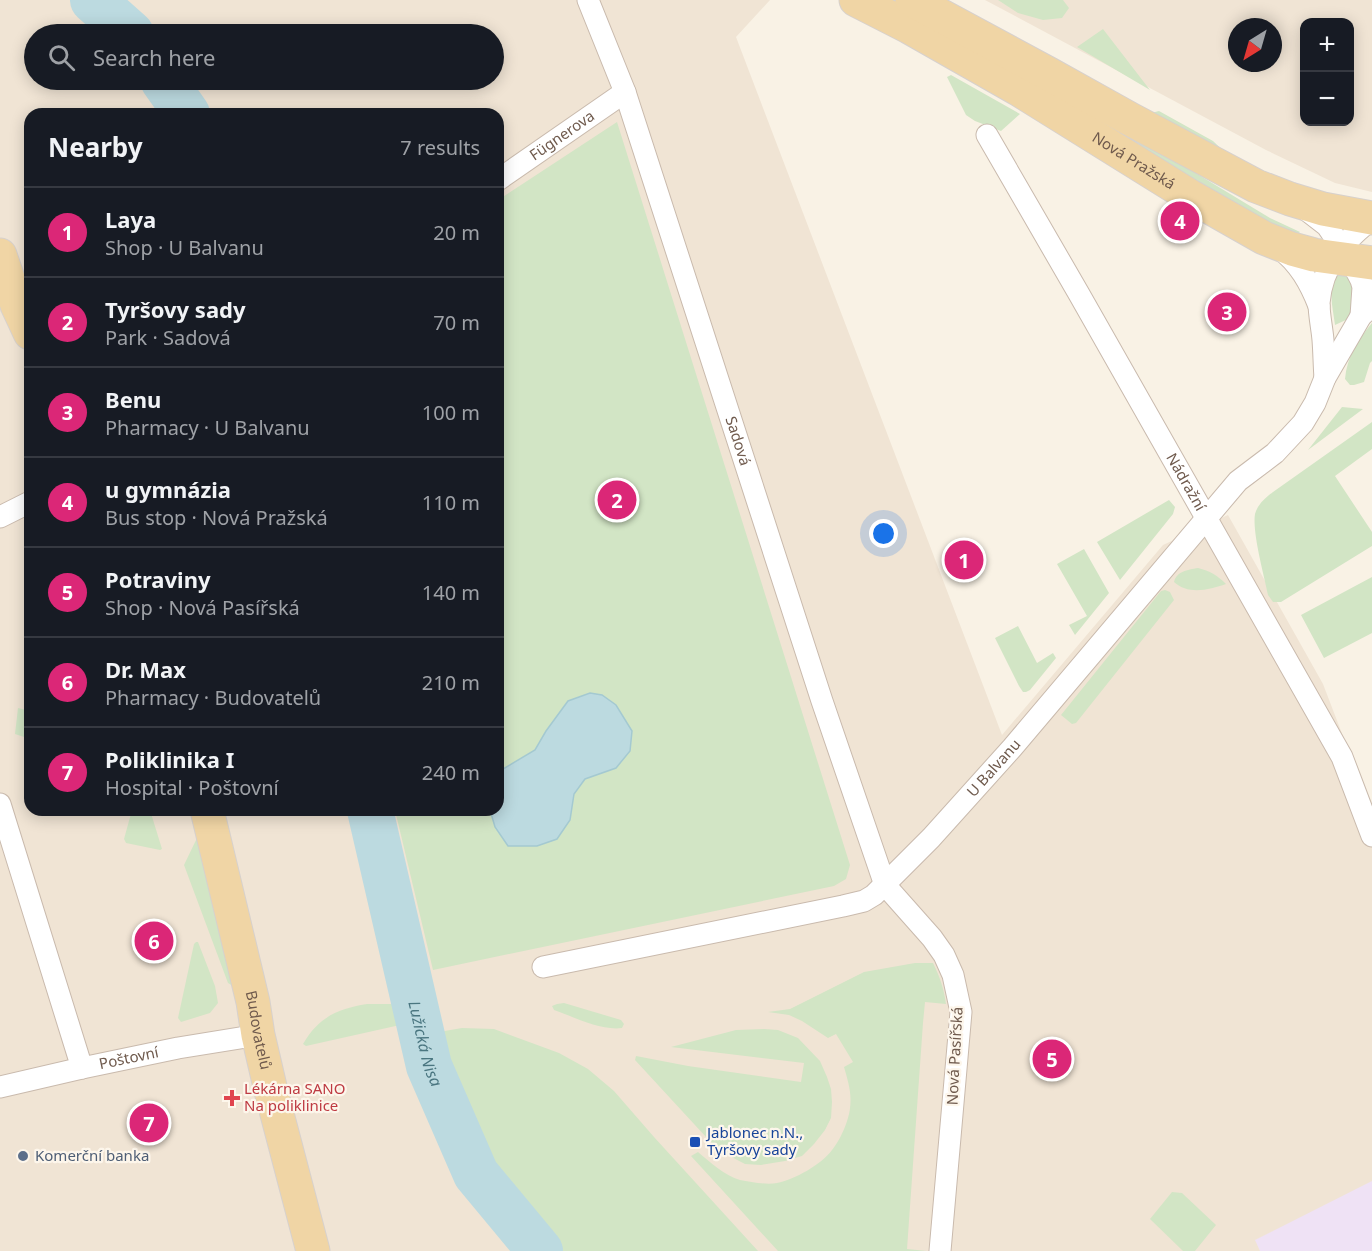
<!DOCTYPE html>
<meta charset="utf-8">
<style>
body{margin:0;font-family:"Noto Sans",sans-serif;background:#242831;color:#f1f3f6}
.controls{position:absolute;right:18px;top:18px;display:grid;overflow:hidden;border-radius:12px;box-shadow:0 3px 15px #0003}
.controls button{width:54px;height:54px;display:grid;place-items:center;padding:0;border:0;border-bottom:2px solid #363941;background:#171b24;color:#f1f3f6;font:30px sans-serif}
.compass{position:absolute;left:1228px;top:18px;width:54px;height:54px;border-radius:50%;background:#171b24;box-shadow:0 3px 15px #0003;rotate:217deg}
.you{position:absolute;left:884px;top:534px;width:21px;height:21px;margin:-15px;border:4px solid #fff;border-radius:50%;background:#1a73e8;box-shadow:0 0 0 9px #1a73e833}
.badge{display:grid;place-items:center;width:39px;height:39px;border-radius:50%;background:#db2777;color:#fff;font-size:20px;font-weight:700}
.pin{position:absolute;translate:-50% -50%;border:3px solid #fff;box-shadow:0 2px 6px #0006}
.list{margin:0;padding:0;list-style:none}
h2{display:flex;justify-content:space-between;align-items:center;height:78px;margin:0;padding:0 24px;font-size:26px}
h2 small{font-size:20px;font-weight:400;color:#9ea1a6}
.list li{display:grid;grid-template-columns:39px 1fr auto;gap:18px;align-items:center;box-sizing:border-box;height:90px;padding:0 24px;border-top:2px solid #363941}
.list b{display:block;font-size:22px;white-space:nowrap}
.list p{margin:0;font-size:20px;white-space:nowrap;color:#9ea1a6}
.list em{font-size:20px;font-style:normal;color:#9ea1a6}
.icon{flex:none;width:33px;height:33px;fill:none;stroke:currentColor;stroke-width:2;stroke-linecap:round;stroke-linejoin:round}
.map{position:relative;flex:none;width:1372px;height:1251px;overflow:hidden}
.search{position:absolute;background:#171b24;box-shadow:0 3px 15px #0003;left:24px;top:24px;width:480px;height:66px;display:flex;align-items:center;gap:15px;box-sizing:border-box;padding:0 21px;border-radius:33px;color:#9ea1a6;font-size:22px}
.panel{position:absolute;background:#171b24;box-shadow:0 3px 15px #0003;left:24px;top:108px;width:480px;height:708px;border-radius:18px}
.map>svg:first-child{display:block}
.residential{fill:#f0e4d4;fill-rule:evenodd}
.education{fill:#efe2f5}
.green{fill:#d2e5c5}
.water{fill:#bcdae0;stroke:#a4c9d1;stroke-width:1.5}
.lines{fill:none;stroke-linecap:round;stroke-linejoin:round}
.river{stroke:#bcdae0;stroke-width:46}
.street-casing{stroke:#c9baad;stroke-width:23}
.primary-casing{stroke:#d7d1cd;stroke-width:35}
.street{stroke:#fff;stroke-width:21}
.primary{stroke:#f0d5a5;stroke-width:33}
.health-dot{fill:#e0444e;stroke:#fdf6eb;stroke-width:2}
.transit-dot{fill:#1a4fb4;stroke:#fdf6eb;stroke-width:2}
.service-dot{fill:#5c6f8a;stroke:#fdf6eb;stroke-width:2}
.labels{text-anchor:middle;stroke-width:4.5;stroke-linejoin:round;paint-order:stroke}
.street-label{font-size:15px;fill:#6f5a4d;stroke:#fdf6eb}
.health-label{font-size:15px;fill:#be3a42;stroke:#fdf6eb;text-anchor:start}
.transit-label{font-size:15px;fill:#164399;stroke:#fdf6eb;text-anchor:start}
.service-label{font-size:15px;fill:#4e5e75;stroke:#fdf6eb;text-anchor:start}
.water-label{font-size:16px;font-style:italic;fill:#4a7680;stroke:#fdf6eb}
</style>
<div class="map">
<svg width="1372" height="1251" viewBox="0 0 1372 1251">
<rect width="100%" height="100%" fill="#f9f2e5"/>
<path class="residential" d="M0,0H770L736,37L1002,735L1163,545L1228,515L1323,684L1372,812V1251H0ZM34,34H494V80H34ZM30,114H498V810H30Z
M985,0H1372V192L1335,183L1266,150ZM1304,22H1350V122H1304ZM1237,27H1273V63H1237Z"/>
<path class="education" d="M1372,1181V1251H1260L1255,1240Z"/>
<path class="green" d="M998,0H1063L1069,8L1062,18L1043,20L1018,13Z
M1103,29L1150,90L1077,47Z
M951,75L1020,114L1001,131L975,121L966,115L947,77Z
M1159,111L1213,141L1235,162L1147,114Z
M617,122L850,865L846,879L834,886L433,970L395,810H498V200Z
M1131,134L1270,218L1300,232L1296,235L1262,220L1128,140Z
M1340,273L1347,274L1353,281V307L1348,319L1335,325C1333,308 1326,285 1340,273Z
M1372,323V361L1370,363L1364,382L1354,385H1350L1345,379C1347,356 1358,340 1372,323Z
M1342,407L1363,409L1308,450Z
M1372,422V449L1335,476L1372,532V546L1281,602H1273L1268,595C1264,575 1252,532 1255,514C1258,504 1265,498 1273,492Z
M1169,500L1175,507L1173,514L1120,580L1097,542Z
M1084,549L1109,593L1075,635L1069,625L1087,616L1057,564Z
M1198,568C1210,571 1217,575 1226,584C1209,590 1188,595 1174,582C1177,571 1187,570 1198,568Z
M1372,577V633L1324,658L1301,615Z
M1165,590L1170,592L1174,600L1076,723L1072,724L1061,715L1161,591Z
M1018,626L1037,663L1053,653L1056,658L1030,690L1026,692H1023L1019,686L995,638Z
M18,708L30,711V739L15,734Z
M132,810H150L162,849L160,850L126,843L124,839Z
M197,838L233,986L228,983L184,865Z
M196,942H198L215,986L218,1003L210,1013L181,1022L178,1018L194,944Z
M915,963H933C940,977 944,989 946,1004L925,1002L923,1023L907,1249L927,1251H778L691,1156L698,1152C710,1162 725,1176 740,1180C751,1182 766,1185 777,1183C794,1180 822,1164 832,1150C840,1141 849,1120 850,1108C852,1093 848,1081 844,1067L853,1062L836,1034L828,1038L802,1021L789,1015L768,1012L790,1009L864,972Z
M564,1003L621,1020L624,1024L622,1028C601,1031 574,1017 554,1010L552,1006L557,1004Z
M367,1004H395L400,1025L306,1046L303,1044C319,1017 337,1009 367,1004Z
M462,1028L494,1029L559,1053L588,1069L614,1091L654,1137L758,1251H556L508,1195L456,1108L428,1037L439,1032Z
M764,1029L778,1030L798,1038L820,1061L827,1077L831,1089L832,1102L831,1118L825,1130L814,1144L802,1156L785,1161L761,1165L745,1164L718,1150L635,1060L636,1056L688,1066L801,1082L804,1063L671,1047L736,1030Z
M1172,1192L1182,1193L1216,1225L1195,1251H1183L1150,1219Z"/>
<path class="water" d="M590,693L602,695L616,705L632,731L630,751L616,768L585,779L574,794L570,820L557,839L537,846H508L495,827L490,810H498V782L503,769L535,750L546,731L568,701Z"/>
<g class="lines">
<g class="river">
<path d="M93,0L131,34"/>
<path d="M163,80L187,114"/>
<path id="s1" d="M370,810L429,1066L476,1174L540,1251"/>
</g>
<defs>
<g id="street">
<path id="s2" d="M588,0L625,92L822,701L885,885L932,938L944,955L953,975L961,1012L940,1251"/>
<path id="s3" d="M987,135L1079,294L1342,757L1372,836"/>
<path id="s4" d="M498,180L625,92"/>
<path d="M1305,209L1327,226L1351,261L1361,280L1363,287L1361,316"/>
<path d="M1279,248C1299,263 1310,283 1319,306"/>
<path d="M1325,378C1324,365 1324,353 1323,340C1322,328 1319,315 1319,303C1322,265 1344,241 1372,219"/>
<path d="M0,517L30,502"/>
<path d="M0,804L82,1068"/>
<path id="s5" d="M543,967L843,906L864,901L874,895L931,838L1012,748L1238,481L1275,453L1303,423L1315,403L1325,378L1361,316L1372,306"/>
<path id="s6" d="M0,1087L82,1068L178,1048L258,1035"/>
</g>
<g id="primary">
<path id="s7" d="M856,0L909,27L1018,89L1190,196L1264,238L1292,249L1314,255L1372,263"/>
<path d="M912,0L1049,74L1130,119L1256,186L1290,199L1323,209L1372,218"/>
<path d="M0,255L17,305L30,333"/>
<path id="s8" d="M207,810L253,1002L258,1035L271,1091L313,1251"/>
</g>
</defs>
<use href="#street" class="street-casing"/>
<use href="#primary" class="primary-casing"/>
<use href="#street" class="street"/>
<use href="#primary" class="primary"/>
</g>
<path class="health-dot" d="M229 1089h6v6h6v6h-6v6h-6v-6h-6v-6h6z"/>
<rect class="transit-dot" x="689" y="1136" width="12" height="12" rx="3"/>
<circle class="service-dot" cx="23" cy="1156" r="6"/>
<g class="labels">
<g class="street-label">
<text dy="5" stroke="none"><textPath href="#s4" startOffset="78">Fügnerova</textPath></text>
<text dy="5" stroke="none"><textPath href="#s7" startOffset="321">Nová Pražská</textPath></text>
<text dy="5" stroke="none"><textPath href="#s2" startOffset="466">Sadová</textPath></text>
<text dy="5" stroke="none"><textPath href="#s3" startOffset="400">Nádražní</textPath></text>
<text dy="5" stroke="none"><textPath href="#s5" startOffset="514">U Balvanu</textPath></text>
<text dy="5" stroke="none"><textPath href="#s8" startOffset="226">Budovatelů</textPath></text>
<text transform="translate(955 1056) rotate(-87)" y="5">Nová Pasířská</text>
<text dy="5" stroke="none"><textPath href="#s6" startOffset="132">Poštovní</textPath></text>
</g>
<g class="health-label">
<text x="244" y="1094">Lékárna SANO<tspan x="244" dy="17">Na poliklinice</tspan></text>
</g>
<g class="transit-label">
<text x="707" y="1138">Jablonec n.N.,<tspan x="707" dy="17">Tyršovy sady</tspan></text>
</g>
<g class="service-label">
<text x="35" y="1161">Komerční banka</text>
</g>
<g class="water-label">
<text dy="6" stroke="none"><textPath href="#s1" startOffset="240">Lužická Nisa</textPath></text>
</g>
</g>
</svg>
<div class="controls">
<button>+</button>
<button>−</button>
</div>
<svg class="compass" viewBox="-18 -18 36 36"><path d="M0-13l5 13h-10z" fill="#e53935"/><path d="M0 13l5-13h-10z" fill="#9ea1a6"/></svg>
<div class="you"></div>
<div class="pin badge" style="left:964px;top:560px">1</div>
<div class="pin badge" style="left:617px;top:500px">2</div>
<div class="pin badge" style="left:1227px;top:312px">3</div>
<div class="pin badge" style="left:1180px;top:221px">4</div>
<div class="pin badge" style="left:1052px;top:1059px">5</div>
<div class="pin badge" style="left:154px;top:941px">6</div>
<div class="pin badge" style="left:149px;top:1123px">7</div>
<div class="search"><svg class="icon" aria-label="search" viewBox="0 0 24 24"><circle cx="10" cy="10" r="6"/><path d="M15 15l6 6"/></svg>Search here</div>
<section class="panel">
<h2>Nearby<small>7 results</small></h2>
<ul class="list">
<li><span class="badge">1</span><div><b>Laya</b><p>Shop · U Balvanu</p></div><em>20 m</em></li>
<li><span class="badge">2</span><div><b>Tyršovy sady</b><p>Park · Sadová</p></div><em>70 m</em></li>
<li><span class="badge">3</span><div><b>Benu</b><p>Pharmacy · U Balvanu</p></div><em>100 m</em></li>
<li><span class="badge">4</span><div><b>u gymnázia</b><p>Bus stop · Nová Pražská</p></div><em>110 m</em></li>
<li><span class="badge">5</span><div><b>Potraviny</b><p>Shop · Nová Pasířská</p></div><em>140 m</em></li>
<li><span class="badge">6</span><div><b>Dr. Max</b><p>Pharmacy · Budovatelů</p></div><em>210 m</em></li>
<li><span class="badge">7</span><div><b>Poliklinika I</b><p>Hospital · Poštovní</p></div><em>240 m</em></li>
</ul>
</section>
</div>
